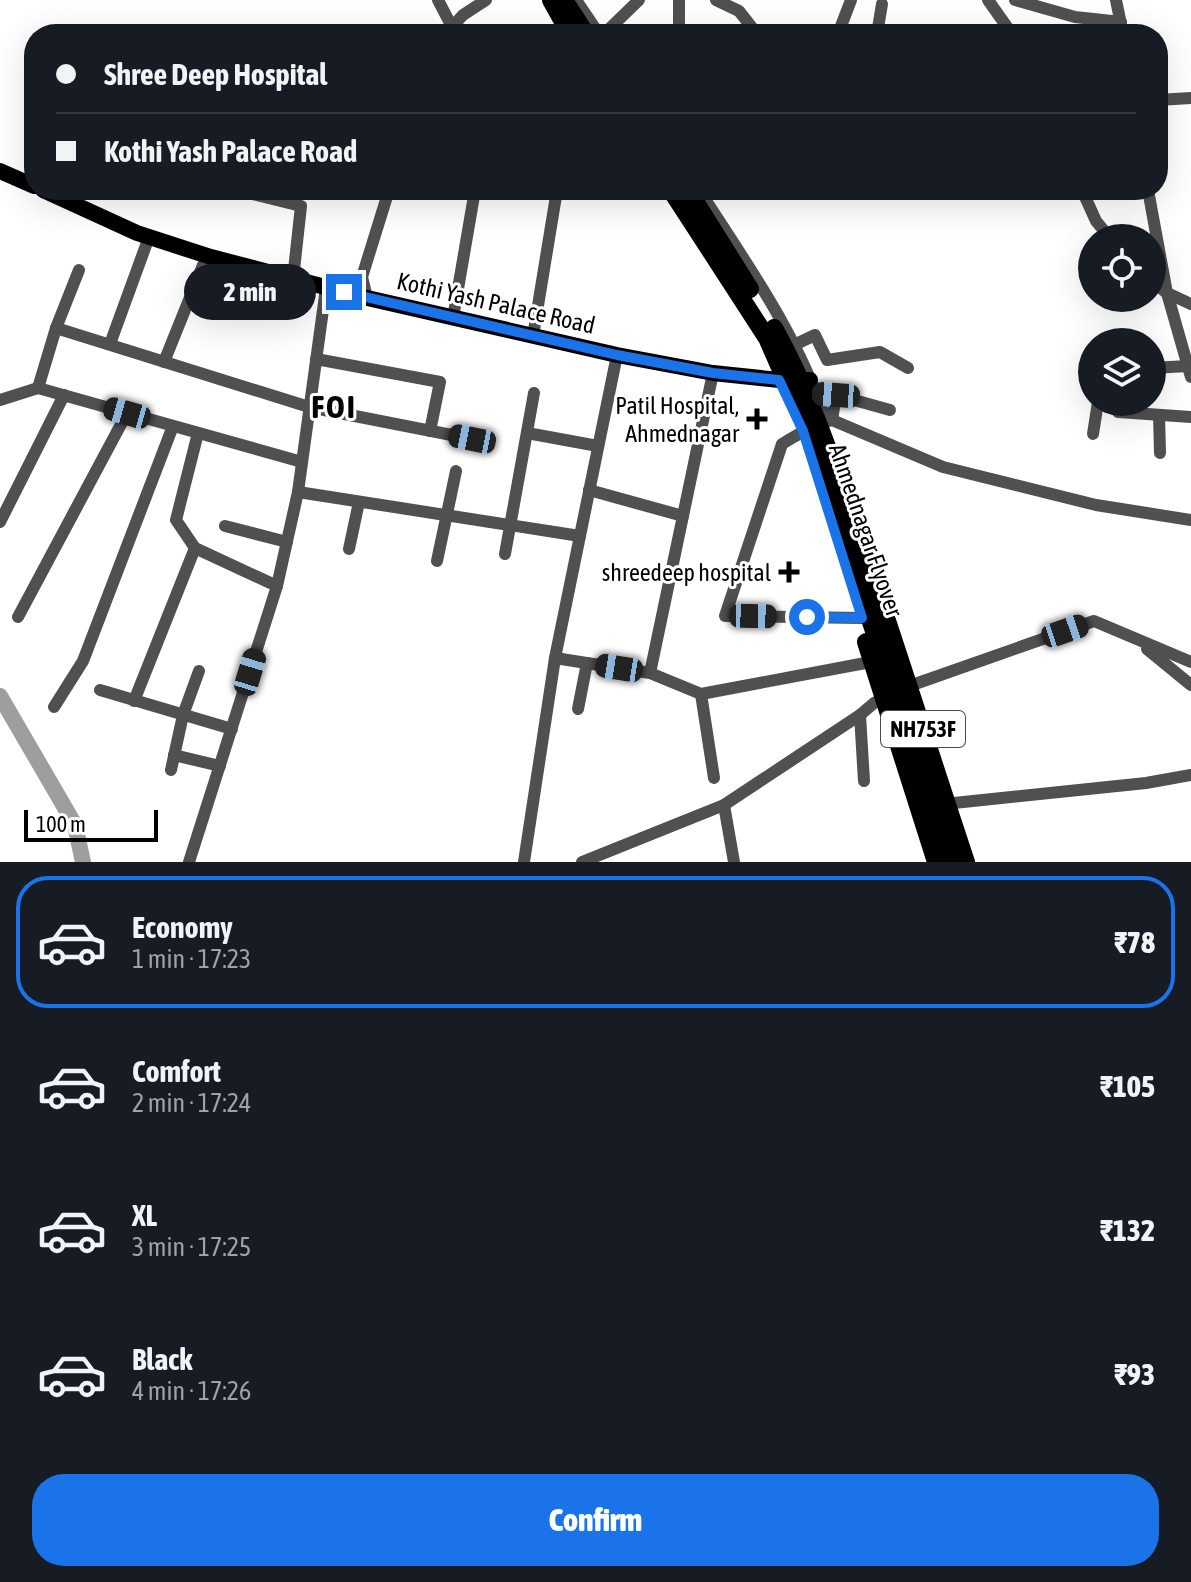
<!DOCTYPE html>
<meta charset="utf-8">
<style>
:root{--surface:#171b24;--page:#242831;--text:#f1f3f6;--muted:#9ea1a6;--line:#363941;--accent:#1a73e8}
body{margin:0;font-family:"Asap Condensed",sans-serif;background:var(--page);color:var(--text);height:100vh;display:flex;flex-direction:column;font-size:30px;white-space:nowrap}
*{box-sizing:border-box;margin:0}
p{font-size:26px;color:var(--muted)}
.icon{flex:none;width:44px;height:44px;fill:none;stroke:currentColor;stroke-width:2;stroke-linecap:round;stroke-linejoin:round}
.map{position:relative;height:862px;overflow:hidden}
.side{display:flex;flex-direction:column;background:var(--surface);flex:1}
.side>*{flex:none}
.hud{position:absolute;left:24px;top:24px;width:1144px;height:176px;border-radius:32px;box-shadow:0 8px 32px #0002;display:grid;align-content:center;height:176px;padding:0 32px;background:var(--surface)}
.tools{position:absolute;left:1078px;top:224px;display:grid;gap:16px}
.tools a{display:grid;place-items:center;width:88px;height:88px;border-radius:50%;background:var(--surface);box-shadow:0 8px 32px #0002;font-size:40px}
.scale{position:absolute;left:24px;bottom:20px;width:134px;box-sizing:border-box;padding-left:8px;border:4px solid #000;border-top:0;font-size:22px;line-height:28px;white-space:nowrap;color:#000;-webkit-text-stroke:6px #fff;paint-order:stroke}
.end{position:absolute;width:36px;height:36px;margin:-18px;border:10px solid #1a73e8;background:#fff;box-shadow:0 0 0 4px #fff}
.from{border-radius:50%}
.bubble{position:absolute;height:56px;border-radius:28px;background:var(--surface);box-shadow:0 8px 32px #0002;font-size:26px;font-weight:800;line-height:56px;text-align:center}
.car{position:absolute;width:24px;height:48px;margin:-24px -12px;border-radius:10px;box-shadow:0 0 6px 2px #0007;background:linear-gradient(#222 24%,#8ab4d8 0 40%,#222 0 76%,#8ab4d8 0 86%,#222 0)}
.hud b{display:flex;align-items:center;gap:28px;height:76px;font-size:30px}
.hud b+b{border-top:2px solid var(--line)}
.hud i{width:20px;height:20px;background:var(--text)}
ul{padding:14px 0 0;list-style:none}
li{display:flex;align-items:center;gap:24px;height:132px;margin:0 16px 12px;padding:0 16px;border:4px solid transparent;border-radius:32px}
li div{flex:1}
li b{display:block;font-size:30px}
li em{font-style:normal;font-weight:800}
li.on{border-color:var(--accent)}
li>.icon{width:72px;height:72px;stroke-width:1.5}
.button{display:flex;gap:16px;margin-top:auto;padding:16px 32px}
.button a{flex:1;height:92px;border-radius:32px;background:var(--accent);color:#fff;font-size:32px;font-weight:800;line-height:92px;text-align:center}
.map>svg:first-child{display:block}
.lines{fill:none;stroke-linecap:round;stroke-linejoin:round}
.river{stroke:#9e9e9e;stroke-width:16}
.minor{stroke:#505050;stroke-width:12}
.major{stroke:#000;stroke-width:16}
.highway{stroke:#000;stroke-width:18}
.route{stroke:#1a73e8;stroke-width:10}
.poi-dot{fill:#000;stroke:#fff;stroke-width:3}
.labels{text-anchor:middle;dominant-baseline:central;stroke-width:6;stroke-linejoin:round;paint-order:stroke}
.shield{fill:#fff;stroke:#4c4c4c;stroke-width:2}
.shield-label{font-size:22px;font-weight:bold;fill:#000}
.street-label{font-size:24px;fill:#000;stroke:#fff}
.poi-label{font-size:24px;fill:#000;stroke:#fff;text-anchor:end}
.district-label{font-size:32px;font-weight:bold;letter-spacing:2px;fill:#000;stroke:#fff}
</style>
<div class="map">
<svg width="1191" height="862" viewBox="0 0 1191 862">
<rect width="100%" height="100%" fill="#fff"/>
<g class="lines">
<path class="river" d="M0,696L75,825L83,862"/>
<g class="minor">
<path d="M438,0L452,27L463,15L486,0"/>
<path d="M576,0L599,34"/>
<path d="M716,0L739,11L757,34"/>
<path d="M988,0L1012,34"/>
<path d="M1015,0L1075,17L1121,22"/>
<path d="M1116,0L1123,34"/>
<path d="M604,34L639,0"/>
<path d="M679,34V0"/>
<path d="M838,34L851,0"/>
<path d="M877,34L882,4"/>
<path d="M1158,100L1191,98"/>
<path d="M236,190L301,206L293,279"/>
<path d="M699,190C747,264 799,337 826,421"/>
<path d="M941,190L958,193L962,190"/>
<path d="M1082,190L1096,221L1110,238"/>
<path d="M1148,190L1167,293L1191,377"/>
<path d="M1152,281L1167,293L1191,304"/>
<path d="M367,298L362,277L389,190"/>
<path d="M453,318L475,190"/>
<path d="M56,328L309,407L472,439"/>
<path d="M533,336L557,190"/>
<path d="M110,344L149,237"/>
<path d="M794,345L815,335L827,360L880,352L908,368"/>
<path d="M316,359L440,382L430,431"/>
<path d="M164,362L203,265"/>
<path d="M1152,368L1188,366"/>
<path d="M38,388L56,328L79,270"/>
<path d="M0,400L38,388L302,462"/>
<path d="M1118,412L1191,417"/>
<path d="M1159,415L1160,453"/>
<path d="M832,420L836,395L890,410"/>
<path d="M198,433L176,520L195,548L277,586"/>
<path d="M527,433L598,446"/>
<path d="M1093,434L1098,402"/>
<path d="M589,490L683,516"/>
<path d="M298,492L580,536"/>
<path d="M0,522L64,395"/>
<path d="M225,526L287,542"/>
<path d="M349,549L359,502"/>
<path d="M505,554L534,393"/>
<path d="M437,561L456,471"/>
<path d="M18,617L127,413"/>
<path d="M862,618L725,616L782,444C798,434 814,425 832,420L943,467L1096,505L1191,520"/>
<path d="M1147,649L1191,685"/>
<path d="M555,658L650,673L701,694L876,661"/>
<path d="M650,673L713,373"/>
<path d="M100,690L232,729"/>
<path d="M701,694L714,778"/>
<path d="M134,701L195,548"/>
<path d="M54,707L83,661L173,426"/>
<path d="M578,709L587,663"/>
<path d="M860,715L864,781"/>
<path d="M174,755L220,766"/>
<path d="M171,770L183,715L199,671"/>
<path d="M954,803L1146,783L1191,775"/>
<path d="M724,805L734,862"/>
<path d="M189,862L277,586L298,492L326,288"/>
<path d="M524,862L555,658L617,355"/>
<path d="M582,862L724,805L860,715L874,703L915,684L1094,621L1191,662"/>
</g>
<g class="major">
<path d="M0,171L34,186"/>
<path d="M43,190L137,233L211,257L363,297L617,355L713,373L779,380H810"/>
</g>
<g class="highway">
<path d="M551,0L570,34"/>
<path d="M564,0L586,34"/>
<path d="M671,190L767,338L806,427L951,862"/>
<path d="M688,190L750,289"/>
<path d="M774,328C811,394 834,466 859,537C896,645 930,754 966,862"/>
<path d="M866,642L936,862"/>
</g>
</g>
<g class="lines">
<path class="route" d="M344,292L617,355L713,373L779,380L803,431L862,618L807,617"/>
</g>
<g class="poi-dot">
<path d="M753 407h8v8h8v8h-8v8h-8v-8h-8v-8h8z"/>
<path d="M785 560h8v8h8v8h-8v8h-8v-8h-8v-8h8z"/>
</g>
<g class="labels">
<rect class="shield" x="881" y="711" width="84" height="36" rx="6"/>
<g class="shield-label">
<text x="923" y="729">NH753F</text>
</g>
<g class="street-label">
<text transform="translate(496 303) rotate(13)">Kothi Yash Palace Road</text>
<text transform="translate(866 530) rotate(71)">Ahmednagar Flyover</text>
</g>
<g class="poi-label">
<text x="739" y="405">Patil Hospital,<tspan x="739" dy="28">Ahmednagar</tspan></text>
<text x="771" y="572">shreedeep hospital</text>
</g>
<g class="district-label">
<text x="334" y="406">FOI</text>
</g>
</g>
</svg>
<div class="tools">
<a><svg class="icon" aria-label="locate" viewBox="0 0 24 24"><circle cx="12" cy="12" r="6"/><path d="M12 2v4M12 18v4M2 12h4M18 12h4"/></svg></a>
<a><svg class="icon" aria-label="layers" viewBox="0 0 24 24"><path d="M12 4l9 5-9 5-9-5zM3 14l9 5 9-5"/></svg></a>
</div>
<div class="scale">100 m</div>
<i class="end from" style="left:807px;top:617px"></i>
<i class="end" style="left:344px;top:292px"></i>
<div class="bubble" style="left:184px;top:264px;width:132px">2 min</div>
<i class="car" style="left:836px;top:395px;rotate:274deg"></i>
<i class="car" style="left:127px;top:413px;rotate:286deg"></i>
<i class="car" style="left:472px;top:439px;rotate:281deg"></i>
<i class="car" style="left:753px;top:616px;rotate:91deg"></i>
<i class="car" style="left:1065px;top:631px;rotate:71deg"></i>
<i class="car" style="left:619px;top:668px;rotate:279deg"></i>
<i class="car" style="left:250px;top:672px;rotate:17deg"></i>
<div class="hud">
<b><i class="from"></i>Shree Deep Hospital</b>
<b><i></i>Kothi Yash Palace Road</b>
</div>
</div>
<section class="side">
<ul>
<li class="on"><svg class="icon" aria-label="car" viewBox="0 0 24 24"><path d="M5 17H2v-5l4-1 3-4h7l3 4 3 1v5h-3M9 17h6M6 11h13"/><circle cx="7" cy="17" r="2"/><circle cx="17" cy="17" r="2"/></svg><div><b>Economy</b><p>1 min · 17:23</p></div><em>₹78</em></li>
<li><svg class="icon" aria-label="car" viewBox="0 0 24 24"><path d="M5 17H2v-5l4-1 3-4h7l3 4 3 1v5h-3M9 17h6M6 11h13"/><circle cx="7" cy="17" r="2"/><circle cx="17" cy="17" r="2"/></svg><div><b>Comfort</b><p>2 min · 17:24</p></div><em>₹105</em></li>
<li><svg class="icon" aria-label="car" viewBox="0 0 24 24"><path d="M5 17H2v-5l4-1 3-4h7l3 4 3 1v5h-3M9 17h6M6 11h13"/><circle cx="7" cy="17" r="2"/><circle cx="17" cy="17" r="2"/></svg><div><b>XL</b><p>3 min · 17:25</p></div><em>₹132</em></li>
<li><svg class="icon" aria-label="car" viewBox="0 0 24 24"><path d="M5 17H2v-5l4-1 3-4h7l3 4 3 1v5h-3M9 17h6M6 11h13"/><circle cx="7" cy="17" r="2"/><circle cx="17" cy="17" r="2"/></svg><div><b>Black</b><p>4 min · 17:26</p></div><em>₹93</em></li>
</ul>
<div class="button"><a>Confirm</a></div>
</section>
